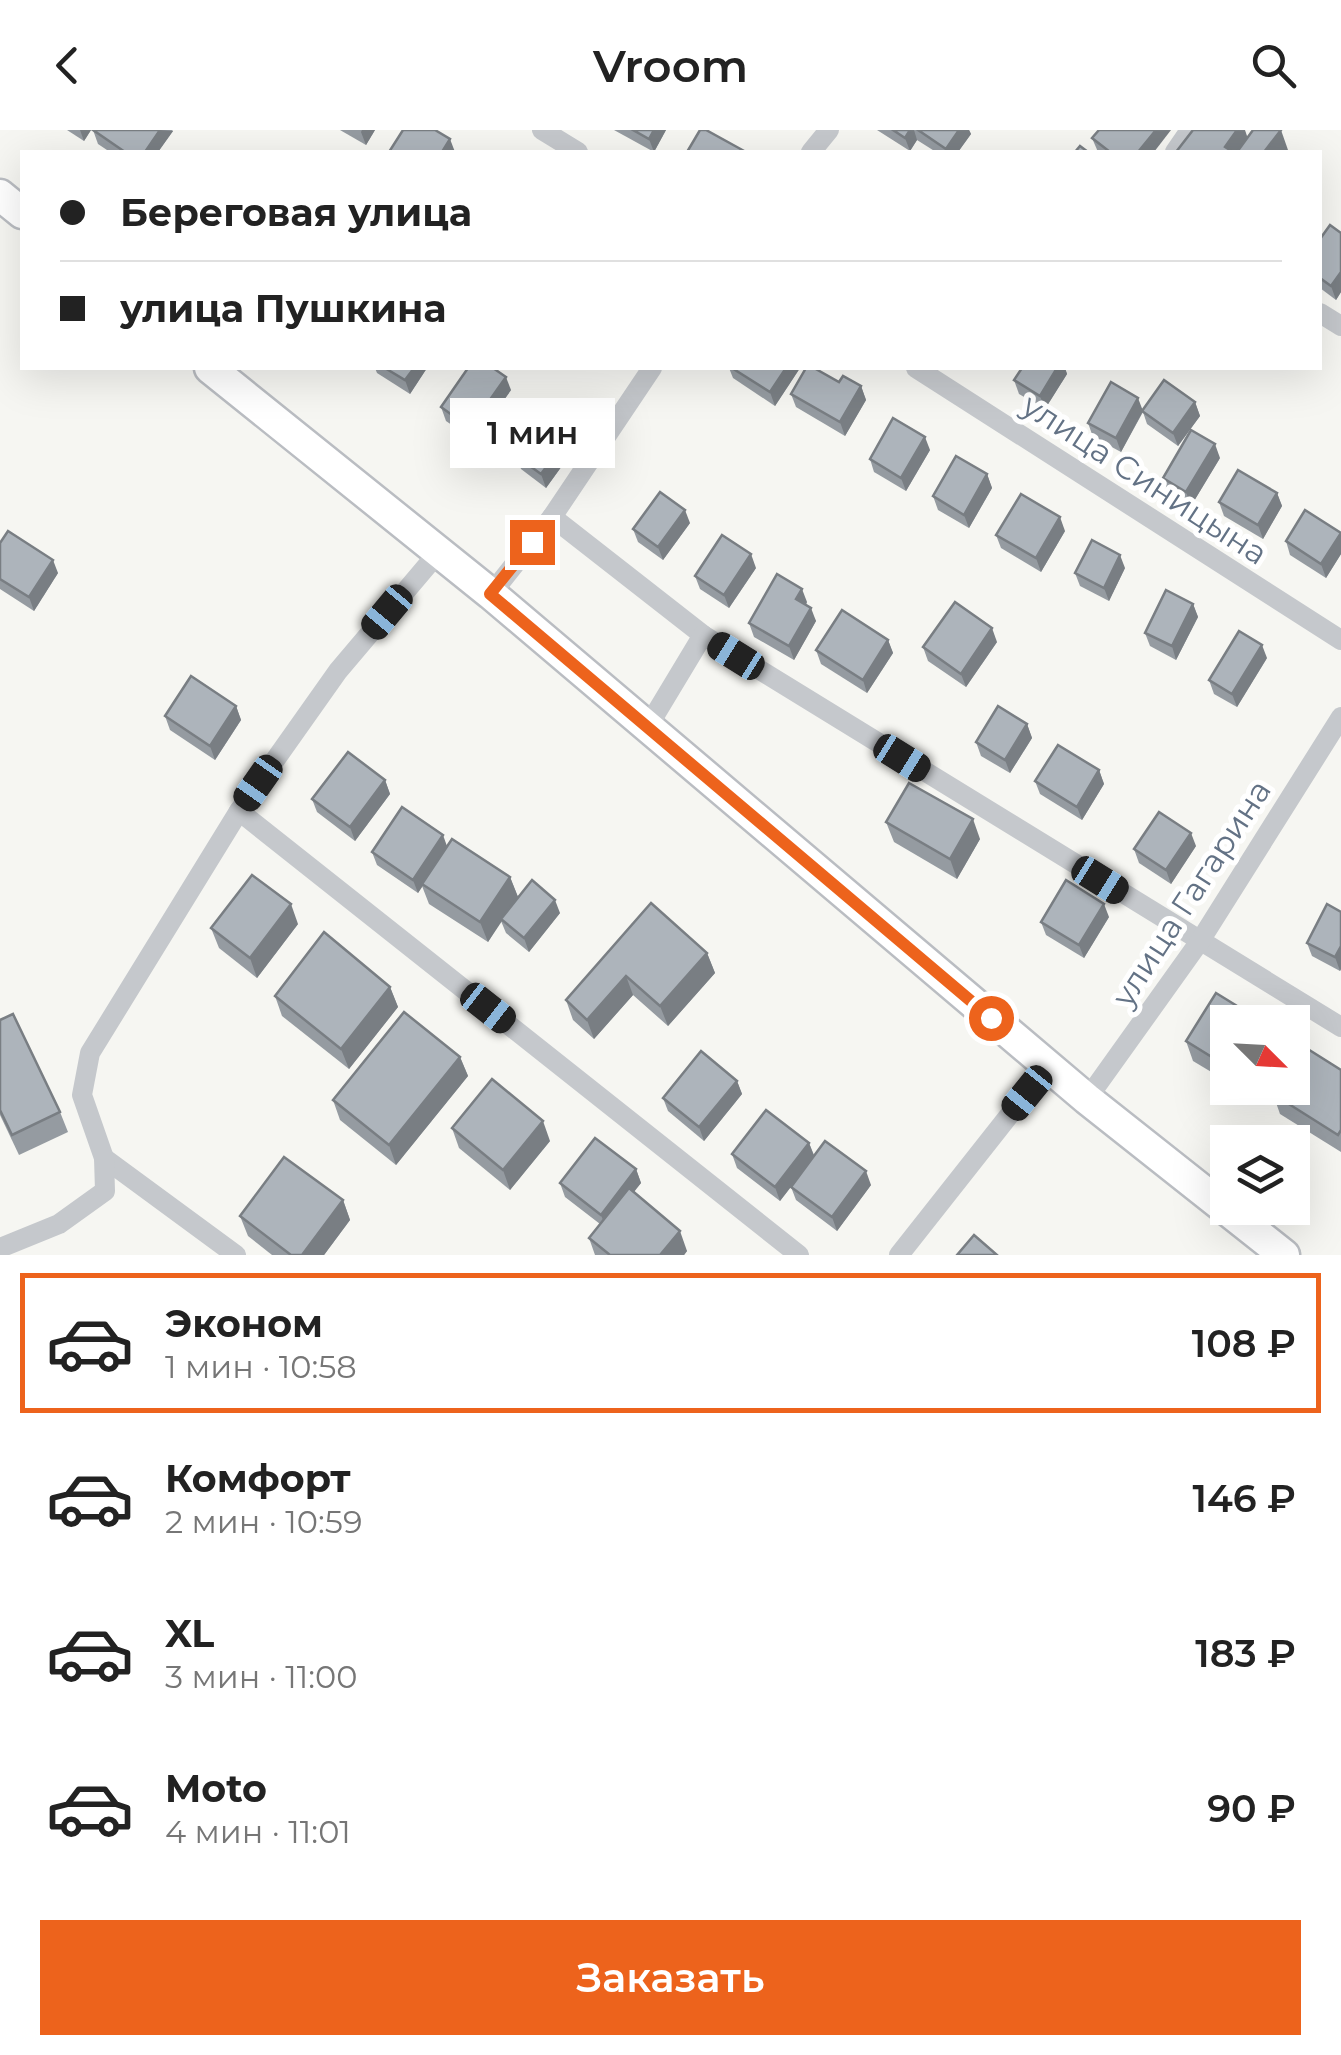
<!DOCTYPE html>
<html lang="ru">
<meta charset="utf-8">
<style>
:root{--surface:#fff;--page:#f6f6f6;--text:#222;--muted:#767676;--line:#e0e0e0;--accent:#ed631c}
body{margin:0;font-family:Montserrat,sans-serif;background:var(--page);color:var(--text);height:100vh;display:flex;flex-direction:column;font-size:38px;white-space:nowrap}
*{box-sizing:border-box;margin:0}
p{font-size:32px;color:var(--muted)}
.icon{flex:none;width:55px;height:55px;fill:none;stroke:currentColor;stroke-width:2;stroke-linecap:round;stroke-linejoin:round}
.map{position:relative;height:1125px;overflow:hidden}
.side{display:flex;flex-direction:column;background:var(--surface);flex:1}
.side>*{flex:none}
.hud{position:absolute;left:20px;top:20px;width:1302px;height:220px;border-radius:0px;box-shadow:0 10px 40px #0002;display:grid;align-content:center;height:220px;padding:0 40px;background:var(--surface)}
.needle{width:65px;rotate:114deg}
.tools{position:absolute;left:1210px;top:875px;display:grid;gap:20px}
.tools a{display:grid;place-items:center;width:100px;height:100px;border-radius:0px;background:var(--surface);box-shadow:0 10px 40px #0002;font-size:50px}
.end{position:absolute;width:45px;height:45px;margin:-22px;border:12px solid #ed631c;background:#fff;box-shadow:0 0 0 5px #fff}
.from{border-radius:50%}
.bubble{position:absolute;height:70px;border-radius:0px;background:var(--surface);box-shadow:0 10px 40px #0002;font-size:32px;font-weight:600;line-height:70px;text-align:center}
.car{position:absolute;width:30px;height:60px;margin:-30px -15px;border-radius:12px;box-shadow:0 0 8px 2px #0007;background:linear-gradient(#222 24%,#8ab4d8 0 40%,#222 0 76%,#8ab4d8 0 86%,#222 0)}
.hud b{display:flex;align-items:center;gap:35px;height:95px;font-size:38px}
.hud b+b{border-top:2px solid var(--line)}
.hud i{width:25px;height:25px;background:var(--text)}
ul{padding:18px 0 0;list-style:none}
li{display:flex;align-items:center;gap:30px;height:140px;margin:0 20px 15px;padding:0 20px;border:5px solid transparent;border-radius:0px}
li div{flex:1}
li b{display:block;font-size:38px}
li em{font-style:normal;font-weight:600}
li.active{border-color:var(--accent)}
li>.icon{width:90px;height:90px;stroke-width:1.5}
.cta{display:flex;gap:20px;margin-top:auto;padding:20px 40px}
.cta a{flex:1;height:115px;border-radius:0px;background:var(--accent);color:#fff;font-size:40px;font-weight:600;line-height:115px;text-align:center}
header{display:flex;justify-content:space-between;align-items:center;height:130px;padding:0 40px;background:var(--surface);font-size:45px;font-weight:600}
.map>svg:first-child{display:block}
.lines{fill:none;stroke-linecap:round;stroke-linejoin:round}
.secondary-casing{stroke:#babdc2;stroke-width:35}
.street{stroke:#c5c8cc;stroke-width:20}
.secondary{stroke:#fff;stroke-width:30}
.wall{fill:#959ba1}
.shaded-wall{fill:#797e83}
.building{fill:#adb4bb;stroke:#797e83;stroke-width:2.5}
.route{stroke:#ed631c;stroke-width:12}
.labels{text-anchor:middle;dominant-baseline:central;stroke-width:10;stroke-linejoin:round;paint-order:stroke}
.street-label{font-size:32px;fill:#637285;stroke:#fff}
</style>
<header><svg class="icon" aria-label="back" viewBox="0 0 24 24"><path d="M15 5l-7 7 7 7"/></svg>Vroom<svg class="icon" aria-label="search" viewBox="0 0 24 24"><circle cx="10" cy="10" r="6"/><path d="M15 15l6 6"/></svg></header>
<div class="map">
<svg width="1341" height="1125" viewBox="0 0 1341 1125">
<rect width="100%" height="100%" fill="#f6f6f2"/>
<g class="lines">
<defs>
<g id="secondary">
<path d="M0,65L22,83"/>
<path d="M210,238L491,464L1087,969L1284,1125"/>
</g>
</defs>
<use href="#secondary" class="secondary-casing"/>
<g class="street">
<path d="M542,0L578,22"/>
<path d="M811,22L829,0"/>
<path d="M1175,22L1190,0"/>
<path d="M1320,183L1341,196"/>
<path d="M916,238L1341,510"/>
<path d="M552,387L703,505"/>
<path d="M491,464L552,387L652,238"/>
<path d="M647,598L703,505L1341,897"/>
<path d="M239,681L799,1125"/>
<path d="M1087,969L1200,811L1341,587"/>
<path d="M104,1028L236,1125"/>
<path d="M0,1118L59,1094L105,1061L104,1028L82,965L90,923L239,681L338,541L437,424"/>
<path d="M899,1125L1048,936"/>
</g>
<use href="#secondary" class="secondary"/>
</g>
<g class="wall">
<path d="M67,0H91L84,11Z"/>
<path d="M93,0H172L173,1L158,22H110L98,14Z"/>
<path d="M340,0H375L366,15Z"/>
<path d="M614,0H666L654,22Z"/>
<path d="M877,0H969L971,4L958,22H936L917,10L910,21Z"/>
<path d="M1092,8L1154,22H1098Z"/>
<path d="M1341,103V162L1336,170L1320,158V109Z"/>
<path d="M375,238H427L410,264L377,243Z"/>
<path d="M729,238H800L775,276L733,248Z"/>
<path d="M1022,238H1065L1067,244L1045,279L1019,264L1014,250Z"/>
<path d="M839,252L861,256L866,270L845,306L796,277L791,264Z"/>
<path d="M511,260L475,311L446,291L441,277Z"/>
<path d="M1195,272L1200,286L1178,316L1147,294L1143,282L1121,322L1093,307L1088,293L1143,280Z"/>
<path d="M580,311L546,358L521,339L516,326Z"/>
<path d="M930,320L906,361L874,342L870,329Z"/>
<path d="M1220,328L1191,376L1168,362L1163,348Z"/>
<path d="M987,344L992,358L969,398L938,380L933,366Z"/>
<path d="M1277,363L1282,376L1263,409L1224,386L1219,372Z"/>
<path d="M690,393L663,430L638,412L633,399Z"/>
<path d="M1065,401L1041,442L1001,418L996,405Z"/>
<path d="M1341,403V424L1326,448L1290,425L1286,411Z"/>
<path d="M0,413L58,443L34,481L0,459Z"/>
<path d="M756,438L729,478L700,459L695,446Z"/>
<path d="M1125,438L1109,471L1080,456L1075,443Z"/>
<path d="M807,472L806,475L816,491L794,530L754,507L749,493Z"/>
<path d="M1193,474L1198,487L1176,530L1150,516L1145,503Z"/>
<path d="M888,510L893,523L867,563L821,534L816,520Z"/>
<path d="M997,512L966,557L928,531L923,517Z"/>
<path d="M1267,528L1237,577L1214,564L1209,550Z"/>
<path d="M236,576L241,590L215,630L170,600L165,586Z"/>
<path d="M1027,594L1032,608L1010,643L981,626L976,612Z"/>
<path d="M1099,640L1104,654L1082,690L1040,664L1035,651Z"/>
<path d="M385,650L390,664L355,711L317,682L312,669Z"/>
<path d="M886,692L980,709L957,749L894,712Z"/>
<path d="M447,716L510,747L518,767L513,774L560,783L529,822L506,803L501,791L488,812L429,774L422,756L418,763L377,735L372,722Z"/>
<path d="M1196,716L1171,754L1139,733L1134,719Z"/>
<path d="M651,773L707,823L715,843L668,896L633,865L594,909L573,890L566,870Z"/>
<path d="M1341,782V839L1340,841L1312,826L1307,813Z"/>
<path d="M1109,787L1084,828L1046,805L1041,792Z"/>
<path d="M298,794L257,848L219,818L211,798Z"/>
<path d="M390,857L398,877L349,939L282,886L275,866Z"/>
<path d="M0,890L60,982L68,1002L19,1025L0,985Z"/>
<path d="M1228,892V952L1193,931L1186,911Z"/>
<path d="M460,927L468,946L396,1035L340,990L333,970Z"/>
<path d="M1341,940V1022L1280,984L1273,964Z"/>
<path d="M737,951L742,964L704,1011L668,981L663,968Z"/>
<path d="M1236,958H1267L1258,971Z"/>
<path d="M452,998L550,1011L510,1060L459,1018Z"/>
<path d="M809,1013L814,1025L871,1055L837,1101L796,1070L791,1057L780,1071L737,1038L732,1024Z"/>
<path d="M636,1039L641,1053L633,1062L687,1121L684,1125H595L589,1108L600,1094L565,1067L560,1053Z"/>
<path d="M343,1070L350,1090L324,1125H272L248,1106L240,1086Z"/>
</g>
<g class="shaded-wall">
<path d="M80,0H91L84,11Z"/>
<path d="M160,0L173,1L158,22H145Z"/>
<path d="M362,0H375L366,15L361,2Z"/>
<path d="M654,0H666L654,22L649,9Z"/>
<path d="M910,0H914L917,10L910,21L905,8Z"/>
<path d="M959,0H969L971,4L958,22H948L946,19Z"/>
<path d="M1156,0H1171L1154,22H1138Z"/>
<path d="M1237,0H1245L1249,12L1242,22H1227L1225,17Z"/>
<path d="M1281,0L1288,20L1286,22H1264Z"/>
<path d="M450,9L455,22H442Z"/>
<path d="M1341,142V162L1336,170L1331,156Z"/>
<path d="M414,238H427L410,264L405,250Z"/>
<path d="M786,238H800L775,276L770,262Z"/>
<path d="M1057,238H1065L1067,244L1045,279L1040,266Z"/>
<path d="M506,247L511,260L475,311L470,298Z"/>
<path d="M861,256L866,270L845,306L840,292Z"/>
<path d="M1138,268L1143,281L1121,322L1116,308Z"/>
<path d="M1195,272L1200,286L1178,316L1173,303Z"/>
<path d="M575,298L580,311L546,358L541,344Z"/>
<path d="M925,307L930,320L906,361L901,348Z"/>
<path d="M1215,314L1220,328L1191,376L1186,362Z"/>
<path d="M987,344L992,358L969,398L964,385Z"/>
<path d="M1277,363L1282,376L1263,409L1258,395Z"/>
<path d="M685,380L690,393L663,430L658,417Z"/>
<path d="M1060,387L1065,401L1041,442L1036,428Z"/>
<path d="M1341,403V424L1326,448L1321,434Z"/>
<path d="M751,424L756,438L729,478L724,465Z"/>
<path d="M1120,425L1125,438L1109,471L1104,458Z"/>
<path d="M53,430L58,443L34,481L29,467Z"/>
<path d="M802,459L807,472L801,483L796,469Z"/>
<path d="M1193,474L1198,487L1176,530L1172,516Z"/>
<path d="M811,478L816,491L794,530L789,516Z"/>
<path d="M992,498L997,512L966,557L961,544Z"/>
<path d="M888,510L893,523L867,563L863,550Z"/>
<path d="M1262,515L1267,528L1237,577L1232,564Z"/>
<path d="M236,576L241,590L215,630L210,616Z"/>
<path d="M1027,594L1032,608L1010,643L1005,630Z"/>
<path d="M1099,640L1104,654L1082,690L1077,677Z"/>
<path d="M385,650L390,664L355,711L350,697Z"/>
<path d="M973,689L980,709L957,749L950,729Z"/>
<path d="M1191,703L1196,716L1171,754L1166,740Z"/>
<path d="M443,705L448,719L418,763L413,750Z"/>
<path d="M510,747L518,767L488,812L480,792Z"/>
<path d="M555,770L560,783L529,822L524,808Z"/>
<path d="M291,774L298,794L257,848L250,828Z"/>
<path d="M1104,774L1109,787L1084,828L1079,815Z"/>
<path d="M1341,816V839L1340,841L1335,827Z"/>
<path d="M707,823L715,843L668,896L660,876Z"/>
<path d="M626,846L633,865L594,909L587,890Z"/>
<path d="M390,857L398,877L349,939L341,919Z"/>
<path d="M460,927L468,946L396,1035L389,1015Z"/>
<path d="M737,951L742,964L704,1011L699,997Z"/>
<path d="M1253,958H1267L1258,971Z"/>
<path d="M543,991L550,1011L510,1060L503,1040Z"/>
<path d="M809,1013L814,1026L780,1071L775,1057Z"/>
<path d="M636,1039L641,1053L606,1098L601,1085Z"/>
<path d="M866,1041L871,1055L837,1101L832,1087Z"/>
<path d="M343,1070L350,1090L324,1125H302Z"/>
<path d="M680,1101L687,1121L684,1125H660Z"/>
</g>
<g class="building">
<path d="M93,0H160L145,22H125Z"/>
<path d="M403,0H435L450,9L442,22H389Z"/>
<path d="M633,0H654L649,9Z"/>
<path d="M700,0H706L746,22H687Z"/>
<path d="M893,0H910L905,8Z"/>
<path d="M918,0H959L946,19Z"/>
<path d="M1099,0H1156L1138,22H1110L1092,8Z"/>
<path d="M1193,0H1237L1225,17L1233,22H1176Z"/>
<path d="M1253,0H1281L1264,22H1237Z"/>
<path d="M1080,16L1088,22H1075Z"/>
<path d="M1330,95L1341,103V142L1331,156L1320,148V109Z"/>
<path d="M385,238H414L405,250Z"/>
<path d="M468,238H493L506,247L470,298L441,277Z"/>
<path d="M732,238H786L770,262Z"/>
<path d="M806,238H814L839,252L843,246L861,256L840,292L791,264Z"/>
<path d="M1022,238H1057L1040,266L1014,250Z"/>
<path d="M1164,250L1195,272L1173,303L1142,281Z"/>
<path d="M1111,252L1138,268L1116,308L1088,293Z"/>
<path d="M550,279L575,298L541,344L516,326Z"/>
<path d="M893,288L925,307L901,348L870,329Z"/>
<path d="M1191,300L1215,314L1186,362L1163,348Z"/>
<path d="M956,326L987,344L964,385L933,366Z"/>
<path d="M1238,340L1277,363L1258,395L1219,372Z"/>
<path d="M660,362L685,380L658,417L633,399Z"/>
<path d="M1021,364L1060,387L1036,428L996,405Z"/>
<path d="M1305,380L1341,403L1321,434L1286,411Z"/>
<path d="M8,401L53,430L29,467L0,449V413Z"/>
<path d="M722,405L751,424L724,465L695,446Z"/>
<path d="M1092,410L1120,425L1104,458L1075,443Z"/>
<path d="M777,444L802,459L796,469L811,478L789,516L749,493Z"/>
<path d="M1166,460L1193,474L1172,516L1145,503Z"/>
<path d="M955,472L992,498L961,544L923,517Z"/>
<path d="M842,480L888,510L863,550L816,520Z"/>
<path d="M1239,501L1262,515L1232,564L1209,550Z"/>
<path d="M191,546L236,576L210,616L165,586Z"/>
<path d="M998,576L1027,594L1005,630L976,612Z"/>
<path d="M1058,615L1099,640L1077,677L1035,651Z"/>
<path d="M348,622L385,650L350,697L312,669Z"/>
<path d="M909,653L973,689L950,729L886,692Z"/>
<path d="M402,677L443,705L413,750L372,722Z"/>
<path d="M1159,682L1191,703L1166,740L1134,719Z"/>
<path d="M452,709L510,747L480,792L422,754Z"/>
<path d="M252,745L291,774L250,828L211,798Z"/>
<path d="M532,750L555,770L524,808L501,789Z"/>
<path d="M1066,750L1104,774L1079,815L1041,792Z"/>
<path d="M651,773L707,823L660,876L626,846L587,890L566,870Z"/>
<path d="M1327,774L1341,782V816L1335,827L1307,813Z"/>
<path d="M324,802L390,857L341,919L275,866Z"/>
<path d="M1216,863L1263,892H1228V937L1186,911Z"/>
<path d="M404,882L460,927L389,1015L333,970Z"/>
<path d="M13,884L60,982L12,1005L0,980V890Z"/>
<path d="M1303,916L1341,940V1000L1338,1005L1273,964L1277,958H1292V933Z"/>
<path d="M701,921L737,951L699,997L663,968Z"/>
<path d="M492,949L543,991L503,1040L452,998Z"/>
<path d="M766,980L809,1013L775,1057L732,1024Z"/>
<path d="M595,1008L636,1039L601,1085L560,1053Z"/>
<path d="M825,1011L866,1041L832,1087L791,1057Z"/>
<path d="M284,1027L343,1070L302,1125H291L240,1086Z"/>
<path d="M629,1058L680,1101L660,1125H610L589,1108Z"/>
<path d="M974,1105L997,1125H957Z"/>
</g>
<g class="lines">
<path class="route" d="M532,412L490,464L991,888"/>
</g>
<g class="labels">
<g class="street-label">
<text transform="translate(1145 349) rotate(33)">улица Синицына</text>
<text transform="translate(1191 763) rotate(-57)">улица Гагарина</text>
</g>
</g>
</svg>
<div class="tools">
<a><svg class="needle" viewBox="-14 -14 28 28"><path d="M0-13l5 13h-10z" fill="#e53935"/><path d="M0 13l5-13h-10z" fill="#767676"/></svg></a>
<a><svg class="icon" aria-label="layers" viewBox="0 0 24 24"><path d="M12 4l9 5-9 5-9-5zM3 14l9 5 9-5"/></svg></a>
</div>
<i class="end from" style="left:991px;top:888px"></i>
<i class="end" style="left:532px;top:412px"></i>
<div class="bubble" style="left:450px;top:268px;width:165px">1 мин</div>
<i class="car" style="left:387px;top:482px;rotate:220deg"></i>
<i class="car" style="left:736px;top:526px;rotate:302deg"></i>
<i class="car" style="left:902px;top:628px;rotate:122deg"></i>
<i class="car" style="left:258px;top:653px;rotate:215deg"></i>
<i class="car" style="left:1100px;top:750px;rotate:122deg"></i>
<i class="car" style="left:488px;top:878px;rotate:128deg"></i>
<i class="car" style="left:1027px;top:963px;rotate:219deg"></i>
<div class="hud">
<b><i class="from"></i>Береговая улица</b>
<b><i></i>улица Пушкина</b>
</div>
</div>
<section class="side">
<ul>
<li class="active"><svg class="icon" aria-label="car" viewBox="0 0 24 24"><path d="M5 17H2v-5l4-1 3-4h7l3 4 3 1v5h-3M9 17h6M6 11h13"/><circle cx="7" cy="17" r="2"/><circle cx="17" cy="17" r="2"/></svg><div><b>Эконом</b><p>1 мин · 10:58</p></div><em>108 ₽</em></li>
<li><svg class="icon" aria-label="car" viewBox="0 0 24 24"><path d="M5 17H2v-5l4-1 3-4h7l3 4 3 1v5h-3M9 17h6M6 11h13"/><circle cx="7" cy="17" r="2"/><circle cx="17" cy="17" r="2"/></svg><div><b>Комфорт</b><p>2 мин · 10:59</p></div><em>146 ₽</em></li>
<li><svg class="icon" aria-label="car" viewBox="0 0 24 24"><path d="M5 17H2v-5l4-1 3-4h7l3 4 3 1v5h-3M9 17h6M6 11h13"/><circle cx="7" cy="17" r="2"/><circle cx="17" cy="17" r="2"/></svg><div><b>XL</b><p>3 мин · 11:00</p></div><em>183 ₽</em></li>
<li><svg class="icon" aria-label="car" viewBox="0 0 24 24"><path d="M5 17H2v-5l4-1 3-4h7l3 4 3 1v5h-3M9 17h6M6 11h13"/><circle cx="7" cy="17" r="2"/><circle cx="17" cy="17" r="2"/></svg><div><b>Moto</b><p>4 мин · 11:01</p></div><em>90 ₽</em></li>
</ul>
<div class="cta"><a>Заказать</a></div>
</section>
